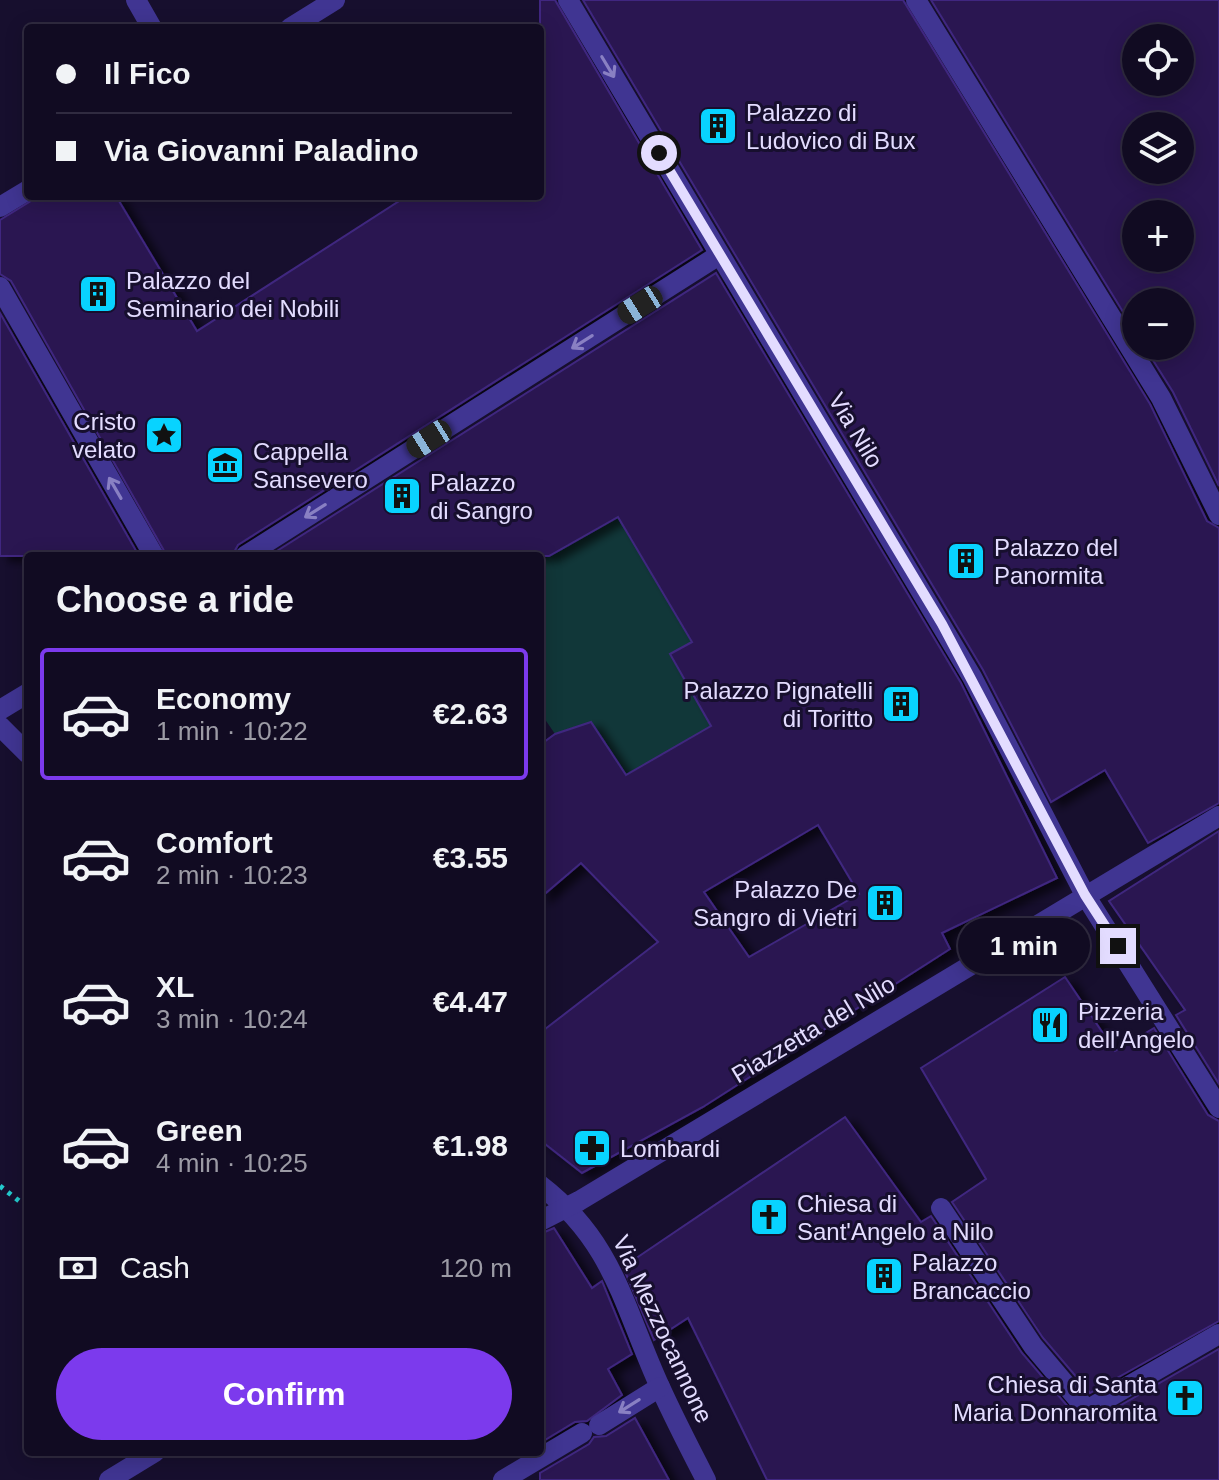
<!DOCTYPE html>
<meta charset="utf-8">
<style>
:root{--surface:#110b22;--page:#1a142a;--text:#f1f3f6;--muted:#9c9ba5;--line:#302b40;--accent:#7c3aed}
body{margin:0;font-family:Helvetica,sans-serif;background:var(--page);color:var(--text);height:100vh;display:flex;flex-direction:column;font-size:30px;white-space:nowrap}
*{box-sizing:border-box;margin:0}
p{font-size:26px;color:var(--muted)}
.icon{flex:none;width:44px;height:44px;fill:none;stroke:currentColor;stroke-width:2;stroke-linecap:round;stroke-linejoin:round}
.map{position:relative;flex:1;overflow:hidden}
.side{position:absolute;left:24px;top:552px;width:520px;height:904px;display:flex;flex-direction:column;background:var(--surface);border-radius:8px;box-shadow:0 4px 20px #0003,0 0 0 2px var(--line)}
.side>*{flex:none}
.top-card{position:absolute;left:24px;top:24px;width:520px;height:176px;border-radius:8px;box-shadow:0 4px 20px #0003,0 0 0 2px var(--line);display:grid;align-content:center;height:176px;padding:0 32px;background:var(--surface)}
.buttons{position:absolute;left:1122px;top:24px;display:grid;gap:16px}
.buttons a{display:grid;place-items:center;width:72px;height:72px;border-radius:50%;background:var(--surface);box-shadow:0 4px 20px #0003,0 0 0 2px var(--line);font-size:40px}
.end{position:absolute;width:36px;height:36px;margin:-18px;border:10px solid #e3dcff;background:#111;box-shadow:0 0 0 4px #111}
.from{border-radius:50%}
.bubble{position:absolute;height:56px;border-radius:28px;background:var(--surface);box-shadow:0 4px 20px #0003,0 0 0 2px var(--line);font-size:26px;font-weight:800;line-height:56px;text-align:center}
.car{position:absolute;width:24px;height:48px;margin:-24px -12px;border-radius:10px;box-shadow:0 0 6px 2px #0007;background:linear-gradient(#222 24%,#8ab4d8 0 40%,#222 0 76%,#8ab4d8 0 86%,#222 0)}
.top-card b{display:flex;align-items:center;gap:28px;height:76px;font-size:30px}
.top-card b+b{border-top:2px solid var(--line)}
.top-card i{width:20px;height:20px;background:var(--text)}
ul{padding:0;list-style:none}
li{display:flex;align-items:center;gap:24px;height:132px;margin:0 16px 12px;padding:0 16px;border:4px solid transparent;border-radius:8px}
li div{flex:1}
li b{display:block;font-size:30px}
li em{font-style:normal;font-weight:800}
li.current{border-color:var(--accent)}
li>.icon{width:72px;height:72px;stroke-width:1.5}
h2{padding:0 32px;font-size:36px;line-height:96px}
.pay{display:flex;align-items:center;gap:20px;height:88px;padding:0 32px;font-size:30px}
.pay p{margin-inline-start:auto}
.cta{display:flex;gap:16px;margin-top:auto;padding:16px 32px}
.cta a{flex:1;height:92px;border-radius:48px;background:var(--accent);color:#fff;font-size:32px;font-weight:800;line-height:92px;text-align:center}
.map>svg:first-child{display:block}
.green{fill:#113739}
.building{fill:#291951;stroke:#402880;stroke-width:2;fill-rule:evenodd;filter:url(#shadow)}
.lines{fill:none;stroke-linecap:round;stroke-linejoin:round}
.path{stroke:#23c9cc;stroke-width:5;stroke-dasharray:4 6;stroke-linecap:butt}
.minor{stroke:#403592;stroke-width:20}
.oneway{stroke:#8980c3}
.route{stroke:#e3dcff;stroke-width:10}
.labels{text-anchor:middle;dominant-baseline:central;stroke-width:6;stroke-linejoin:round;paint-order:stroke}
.poi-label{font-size:24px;fill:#e3dcff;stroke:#170f2e;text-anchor:start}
.street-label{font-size:24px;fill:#e3dcff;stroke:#170f2e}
</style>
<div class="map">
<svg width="1219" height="1480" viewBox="0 0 1219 1480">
<defs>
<filter id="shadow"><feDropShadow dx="9" dy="5" stdDeviation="4" flood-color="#0009"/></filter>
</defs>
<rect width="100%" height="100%" fill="#170f2e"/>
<path class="green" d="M618,517L692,642L670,655L711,726L649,810L591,722L555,734L540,712V561Z"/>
<g class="building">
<path d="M540,0H555L702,250L238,545L232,556H167L11,281L0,274V220L39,196H116L197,331L407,196H540Z"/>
<path d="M583,0H903L1150,404L1207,521L1219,528V803L1148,843L1105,770L1051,802L983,670Z"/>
<path d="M931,0H1219V486L1173,392L1144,346H1180V302H1136V333ZM1136,38H1180V82H1136ZM1136,126H1180V170H1136ZM1136,214H1180V258H1136Z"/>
<path d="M716,273L961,683L1057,878L942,933L950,949L703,1107L582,1173L540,1140V1033L658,942L581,863L540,898V745L555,734L591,722L626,775L711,726L670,654L692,642L618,517L549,556H269ZM818,825L859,894L749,957L704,892Z"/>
<path d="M0,313L139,556H0Z"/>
<path d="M1219,831V1084L1176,1015L1185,1010L1109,901Z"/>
<path d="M1065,977L1115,1051L1154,1028L1208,1115L1219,1121V1321L1090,1393L1043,1338L952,1202L986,1179L921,1068Z"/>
<path d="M845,1117L921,1222L931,1216L1022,1353L1081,1422L1093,1421L1219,1349V1480H767L688,1318L654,1340L623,1267Z"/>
<path d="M554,1228L592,1288L602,1281L632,1354L608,1369L622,1395L587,1421L575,1422L540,1443V1234Z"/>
<path d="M635,1418L669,1480H540V1473L589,1444L594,1437L606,1436Z"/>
</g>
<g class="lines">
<path class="path" d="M0,1186L28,1208"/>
<g class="minor">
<path d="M136,0L152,28"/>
<path d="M568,0L972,677L1085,895L1219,1108"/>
<path d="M916,0L1161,398L1219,515"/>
<path d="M290,28L335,0"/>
<path d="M0,207L28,190"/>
<path d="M0,287L154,556"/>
<path d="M245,556L719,255"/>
<path d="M0,710L28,693"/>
<path d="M0,726L28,754"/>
<path d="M540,1185C614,1242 623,1306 660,1387C674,1418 690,1449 706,1480"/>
<path d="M941,1208L1033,1346L1087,1410L1219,1334"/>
<path d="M540,1221L579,1201L1219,816"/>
<path d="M599,1425L660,1387"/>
<path d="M109,1480L155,1452"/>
<path d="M503,1480L582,1433"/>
</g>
</g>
<defs><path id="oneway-shaft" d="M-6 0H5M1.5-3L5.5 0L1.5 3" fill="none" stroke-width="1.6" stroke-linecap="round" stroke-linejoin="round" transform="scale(2)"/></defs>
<g class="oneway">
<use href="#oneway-shaft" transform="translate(608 67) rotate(59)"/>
<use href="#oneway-shaft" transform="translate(582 342) rotate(148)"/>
<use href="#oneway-shaft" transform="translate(115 488) rotate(-120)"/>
<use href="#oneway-shaft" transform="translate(315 511) rotate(148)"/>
<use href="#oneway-shaft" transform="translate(629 1406) rotate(148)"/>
</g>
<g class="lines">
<path class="route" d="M659,153L942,624L1085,895L1118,946"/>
</g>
<defs>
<symbol id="building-square" viewBox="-11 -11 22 22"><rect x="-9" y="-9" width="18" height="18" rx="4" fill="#08d3ff" stroke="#170f2e"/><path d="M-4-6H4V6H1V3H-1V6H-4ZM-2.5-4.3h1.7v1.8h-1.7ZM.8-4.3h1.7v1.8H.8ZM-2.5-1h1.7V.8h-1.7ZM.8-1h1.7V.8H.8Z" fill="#111"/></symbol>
<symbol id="sight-square" viewBox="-11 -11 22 22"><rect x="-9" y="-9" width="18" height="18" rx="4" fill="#08d3ff" stroke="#170f2e"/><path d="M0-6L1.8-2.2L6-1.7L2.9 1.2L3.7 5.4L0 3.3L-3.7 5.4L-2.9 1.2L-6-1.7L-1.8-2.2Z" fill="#111"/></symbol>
<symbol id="museum-square" viewBox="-11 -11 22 22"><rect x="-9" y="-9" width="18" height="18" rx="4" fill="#08d3ff" stroke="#170f2e"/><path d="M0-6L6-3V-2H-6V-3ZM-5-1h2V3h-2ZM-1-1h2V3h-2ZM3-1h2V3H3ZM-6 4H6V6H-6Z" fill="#111"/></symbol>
<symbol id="restaurant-square" viewBox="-11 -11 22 22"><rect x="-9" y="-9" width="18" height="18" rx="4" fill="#08d3ff" stroke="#170f2e"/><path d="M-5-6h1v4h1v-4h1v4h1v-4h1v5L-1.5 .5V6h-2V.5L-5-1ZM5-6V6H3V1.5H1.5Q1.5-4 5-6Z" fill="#111"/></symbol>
<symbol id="pharmacy-square" viewBox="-11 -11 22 22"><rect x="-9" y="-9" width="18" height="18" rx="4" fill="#08d3ff" stroke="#170f2e"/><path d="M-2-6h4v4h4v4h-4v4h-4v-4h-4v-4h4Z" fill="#111"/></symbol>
<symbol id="church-square" viewBox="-11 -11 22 22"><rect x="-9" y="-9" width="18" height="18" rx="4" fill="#08d3ff" stroke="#170f2e"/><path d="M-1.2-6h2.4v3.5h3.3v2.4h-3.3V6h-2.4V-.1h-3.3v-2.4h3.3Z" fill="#111"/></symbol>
</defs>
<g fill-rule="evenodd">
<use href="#building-square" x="696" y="104" width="44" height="44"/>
<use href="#building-square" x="76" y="272" width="44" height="44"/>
<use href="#sight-square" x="142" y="413" width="44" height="44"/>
<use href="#museum-square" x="203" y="443" width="44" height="44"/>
<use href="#building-square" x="380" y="474" width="44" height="44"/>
<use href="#building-square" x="944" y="539" width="44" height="44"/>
<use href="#building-square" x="879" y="682" width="44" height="44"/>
<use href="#building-square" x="863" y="881" width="44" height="44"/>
<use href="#restaurant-square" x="1028" y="1003" width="44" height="44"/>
<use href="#pharmacy-square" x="570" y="1126" width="44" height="44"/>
<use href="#church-square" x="747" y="1195" width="44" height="44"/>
<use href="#building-square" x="862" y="1254" width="44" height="44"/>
<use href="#church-square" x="1163" y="1376" width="44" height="44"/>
</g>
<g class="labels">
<g class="poi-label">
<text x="746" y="112">Palazzo di<tspan x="746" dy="28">Ludovico di Bux</tspan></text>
<text x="126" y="280">Palazzo del<tspan x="126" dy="28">Seminario dei Nobili</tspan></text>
<text x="136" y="421" text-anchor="end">Cristo<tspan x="136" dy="28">velato</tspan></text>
<text x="253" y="451">Cappella<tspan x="253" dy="28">Sansevero</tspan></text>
<text x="430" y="482">Palazzo<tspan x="430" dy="28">di Sangro</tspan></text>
<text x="994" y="547">Palazzo del<tspan x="994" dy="28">Panormita</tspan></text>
<text x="873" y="690" text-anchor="end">Palazzo Pignatelli<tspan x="873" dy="28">di Toritto</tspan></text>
<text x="857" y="889" text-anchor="end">Palazzo De<tspan x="857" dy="28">Sangro di Vietri</tspan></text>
<text x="1078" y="1011">Pizzeria<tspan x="1078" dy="28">dell'Angelo</tspan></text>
<text x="620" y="1148">Lombardi</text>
<text x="797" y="1203">Chiesa di<tspan x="797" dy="28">Sant'Angelo a Nilo</tspan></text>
<text x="912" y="1262">Palazzo<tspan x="912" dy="28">Brancaccio</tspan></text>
<text x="1157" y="1384" text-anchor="end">Chiesa di Santa<tspan x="1157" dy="28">Maria Donnaromita</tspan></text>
</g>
<g class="street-label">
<text transform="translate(856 430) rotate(59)">Via Nilo</text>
<text transform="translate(813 1029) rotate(-31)">Piazzetta del Nilo</text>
<text transform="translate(663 1329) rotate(65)">Via Mezzocannone</text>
</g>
</g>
</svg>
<div class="buttons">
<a><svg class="icon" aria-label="locate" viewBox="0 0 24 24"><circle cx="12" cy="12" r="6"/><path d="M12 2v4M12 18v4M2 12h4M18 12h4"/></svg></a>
<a><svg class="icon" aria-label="layers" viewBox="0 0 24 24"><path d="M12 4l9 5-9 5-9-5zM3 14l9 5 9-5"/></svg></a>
<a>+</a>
<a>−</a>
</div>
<i class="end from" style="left:659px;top:153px"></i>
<i class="end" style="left:1118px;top:946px"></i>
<div class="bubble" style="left:958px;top:918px;width:132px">1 min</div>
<i class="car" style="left:640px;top:305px;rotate:238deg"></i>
<i class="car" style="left:429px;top:439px;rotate:238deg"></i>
<div class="top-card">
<b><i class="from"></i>Il Fico</b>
<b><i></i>Via Giovanni Paladino</b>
</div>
<section class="side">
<h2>Choose a ride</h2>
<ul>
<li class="current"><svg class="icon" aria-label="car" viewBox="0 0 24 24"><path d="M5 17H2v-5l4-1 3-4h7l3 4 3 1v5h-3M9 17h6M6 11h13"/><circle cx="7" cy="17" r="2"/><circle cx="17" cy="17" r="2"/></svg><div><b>Economy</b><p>1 min · 10:22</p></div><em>€2.63</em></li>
<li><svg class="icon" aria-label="car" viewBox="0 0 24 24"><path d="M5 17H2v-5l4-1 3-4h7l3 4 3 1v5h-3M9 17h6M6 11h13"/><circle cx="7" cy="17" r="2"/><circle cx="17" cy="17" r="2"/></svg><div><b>Comfort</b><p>2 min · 10:23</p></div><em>€3.55</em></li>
<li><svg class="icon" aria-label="car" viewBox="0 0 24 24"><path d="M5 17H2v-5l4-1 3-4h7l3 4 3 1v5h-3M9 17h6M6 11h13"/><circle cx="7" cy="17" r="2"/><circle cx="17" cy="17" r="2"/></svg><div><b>XL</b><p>3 min · 10:24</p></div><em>€4.47</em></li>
<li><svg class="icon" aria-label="car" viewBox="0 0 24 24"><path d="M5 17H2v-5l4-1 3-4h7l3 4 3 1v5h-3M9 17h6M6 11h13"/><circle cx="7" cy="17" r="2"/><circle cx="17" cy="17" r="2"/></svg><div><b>Green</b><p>4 min · 10:25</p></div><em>€1.98</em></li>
</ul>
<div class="pay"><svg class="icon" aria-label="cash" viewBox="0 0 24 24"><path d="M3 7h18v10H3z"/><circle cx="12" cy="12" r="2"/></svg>Cash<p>120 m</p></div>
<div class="cta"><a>Confirm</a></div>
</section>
</div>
